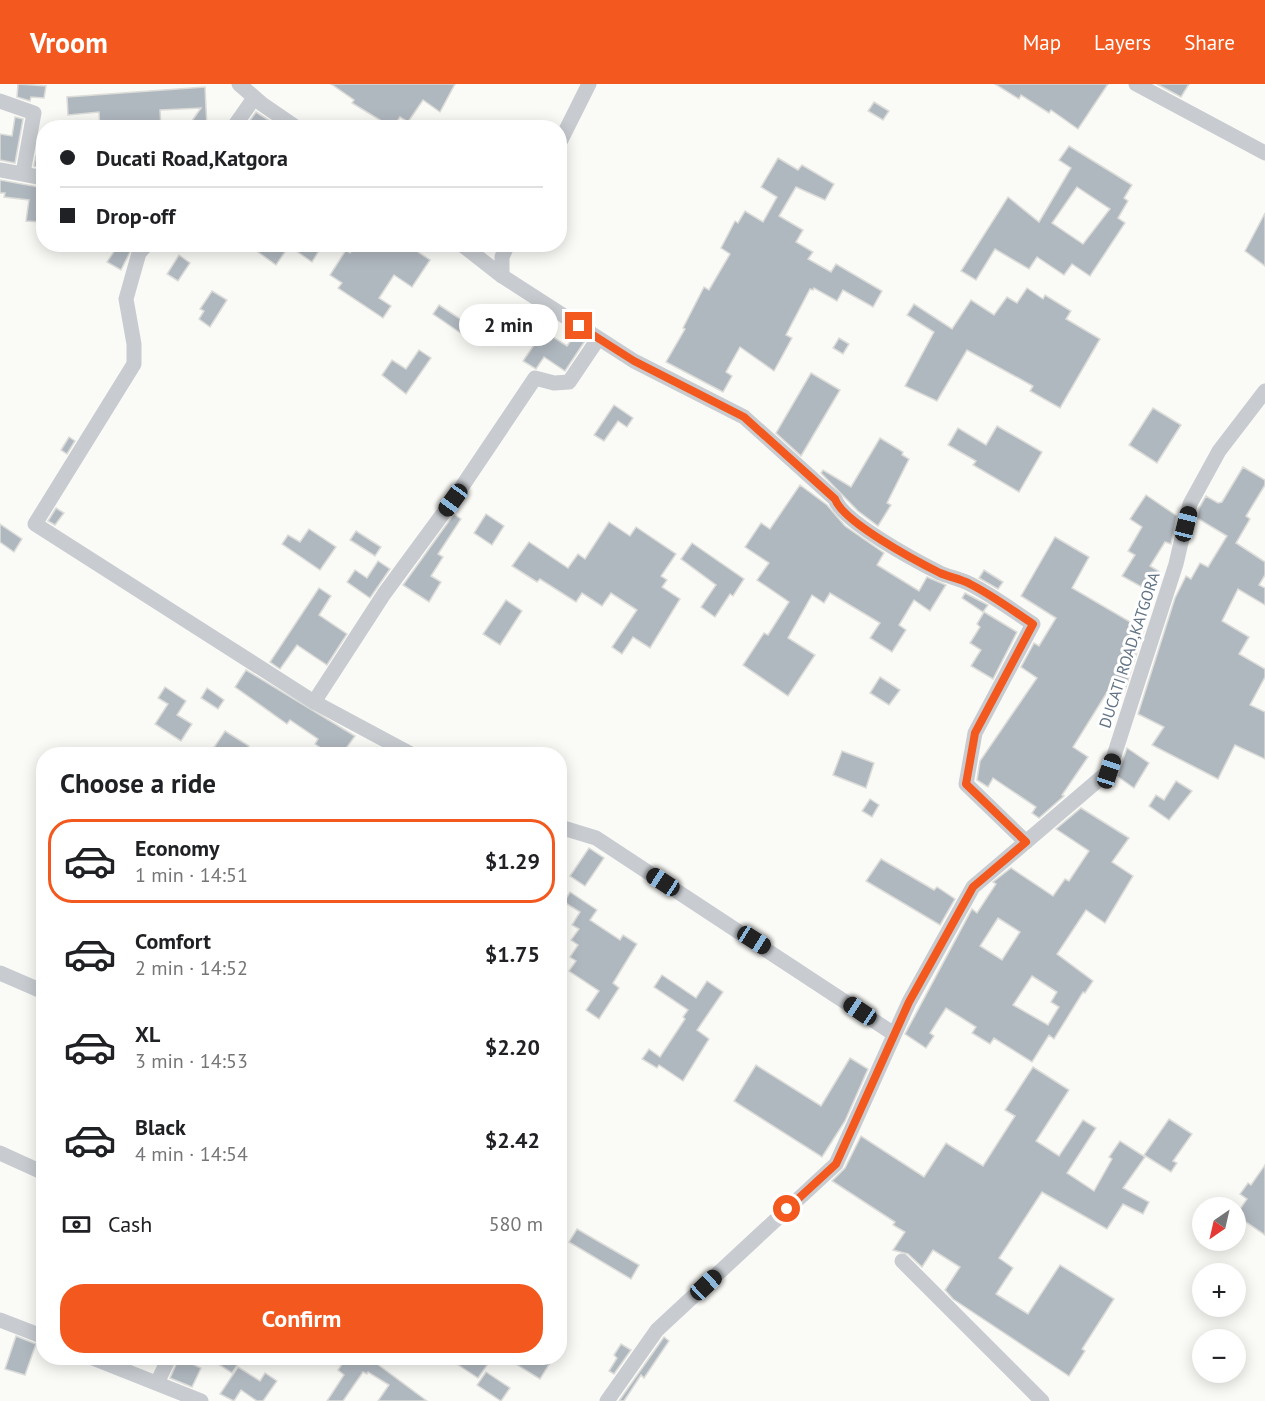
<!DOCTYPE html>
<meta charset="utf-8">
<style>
:root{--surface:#fff;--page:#f2f2f2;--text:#202124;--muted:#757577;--line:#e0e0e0;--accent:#f3581e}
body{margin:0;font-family:"PT Sans",sans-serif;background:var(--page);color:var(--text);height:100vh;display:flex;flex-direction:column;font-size:22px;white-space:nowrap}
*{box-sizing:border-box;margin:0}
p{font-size:20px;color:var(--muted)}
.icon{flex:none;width:33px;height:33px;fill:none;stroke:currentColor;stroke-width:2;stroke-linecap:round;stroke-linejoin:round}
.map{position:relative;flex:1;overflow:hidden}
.drawer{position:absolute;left:36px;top:663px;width:531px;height:618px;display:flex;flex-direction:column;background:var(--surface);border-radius:24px;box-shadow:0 3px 15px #0003}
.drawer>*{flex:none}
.banner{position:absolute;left:36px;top:36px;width:531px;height:132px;border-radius:24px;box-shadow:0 3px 15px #0003;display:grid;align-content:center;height:132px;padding:0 24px;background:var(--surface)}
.needle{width:39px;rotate:214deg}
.fabs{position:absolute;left:1192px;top:1113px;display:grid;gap:12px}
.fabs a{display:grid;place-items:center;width:54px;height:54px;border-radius:50%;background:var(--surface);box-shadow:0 3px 15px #0003;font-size:30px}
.end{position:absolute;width:27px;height:27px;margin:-14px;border:8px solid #f3581e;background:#fff;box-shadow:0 0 0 3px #fff}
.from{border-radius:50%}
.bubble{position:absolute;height:42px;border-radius:21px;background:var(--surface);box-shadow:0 3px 15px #0003;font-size:20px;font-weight:700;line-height:42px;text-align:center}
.car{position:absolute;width:18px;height:36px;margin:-18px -9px;border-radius:8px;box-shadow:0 0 4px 2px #0007;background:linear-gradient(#222 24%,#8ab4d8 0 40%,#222 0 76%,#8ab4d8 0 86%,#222 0)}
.banner b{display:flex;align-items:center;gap:21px;height:57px;font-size:22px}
.banner b+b{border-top:2px solid var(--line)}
.banner i{width:15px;height:15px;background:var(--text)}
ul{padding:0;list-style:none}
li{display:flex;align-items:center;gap:18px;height:84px;margin:0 12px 9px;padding:0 12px;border:3px solid transparent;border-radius:24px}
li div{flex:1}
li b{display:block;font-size:22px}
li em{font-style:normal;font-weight:700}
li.current{border-color:var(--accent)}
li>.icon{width:54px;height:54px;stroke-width:1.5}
h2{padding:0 24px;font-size:27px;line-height:72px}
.pay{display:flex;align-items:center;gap:15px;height:66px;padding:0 24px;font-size:22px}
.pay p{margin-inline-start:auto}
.action{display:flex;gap:12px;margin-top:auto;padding:12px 24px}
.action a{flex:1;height:69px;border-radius:24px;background:var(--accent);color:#fff;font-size:24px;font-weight:700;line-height:69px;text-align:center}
header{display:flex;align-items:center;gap:36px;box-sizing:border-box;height:84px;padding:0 30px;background:var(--accent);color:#fff}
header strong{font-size:28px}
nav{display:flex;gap:33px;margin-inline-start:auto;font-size:21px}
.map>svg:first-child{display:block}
.building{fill:#b0b8bf;stroke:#dcdcd9;stroke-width:1.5;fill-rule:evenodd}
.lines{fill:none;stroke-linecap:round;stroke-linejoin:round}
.minor{stroke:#c8ccd0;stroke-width:15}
.route{stroke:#f3581e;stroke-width:8}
.labels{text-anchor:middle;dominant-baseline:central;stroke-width:6;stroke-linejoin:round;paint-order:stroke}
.street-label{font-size:16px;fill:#627485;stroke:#fff}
</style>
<header>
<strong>Vroom</strong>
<nav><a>Map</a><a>Layers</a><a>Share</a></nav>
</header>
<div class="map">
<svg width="1265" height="1317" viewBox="0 0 1265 1317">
<rect width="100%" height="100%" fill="#fafaf7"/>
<g class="building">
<path d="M18,0L46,2L44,14L31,13L30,17L17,13Z"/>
<path d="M331,0H455L440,28L423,16L408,38L400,33L393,44L352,19L354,16Z"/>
<path d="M995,0H1108L1078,45L1051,26L1049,29L1021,11L1019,15Z"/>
<path d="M1157,0H1189L1181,13Z"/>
<path d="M205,3L207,44H187L201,24L160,26L161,44H100L99,28L68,31L67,13Z"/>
<path d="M874,18L889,27L883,36L868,27Z"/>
<path d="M256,28L270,37L266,44H245Z"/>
<path d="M15,33L23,35L15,79L0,76V50L12,52Z"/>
<path d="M1069,62L1132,101L1124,114L1128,117L1118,134L1125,139L1090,192L1072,180L1064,191L1037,173L1029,185L995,165L976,196L961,187L1008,113L1039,138L1071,84L1059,76ZM1077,103L1110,125L1083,160L1052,139Z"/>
<path d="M36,72L44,73V84L34,82Z"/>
<path d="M778,74L798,86L802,81L834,100L825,116L796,103L779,132L803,146L796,158L813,168L808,175L831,188L836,180L882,207L873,223L843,206L837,217L814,204L813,206L810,205L786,251L792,254L774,287L740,263L726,288L732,292L723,308L666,278L685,245L683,244L704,203L709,206L730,170L721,164L735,137L738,139L745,127L763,138L777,113L761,103Z"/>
<path d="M0,96L44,104L40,138L26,137L29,116L4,113L5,109H0Z"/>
<path d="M1265,129V182L1245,167Z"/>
<path d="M119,160H134L121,186L107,178Z"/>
<path d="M247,160H323L312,178L289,162L276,181Z"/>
<path d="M356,160H406L430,176L412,203L394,191L379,214L391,222L383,234L338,204L342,199L330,191L346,166L350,169Z"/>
<path d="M179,171L190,179L178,197L167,190Z"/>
<path d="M1027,204L1043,215L1045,211L1071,227L1066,235L1100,255L1060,324L1030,307L1033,302L967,266L937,317L905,302L934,248L907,231L914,220L952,245L971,216L994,231L1007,213L1017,219Z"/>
<path d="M212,207L227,216L210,243L199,235L204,227L200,225Z"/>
<path d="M439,221L468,240L462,250L433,230Z"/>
<path d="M575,250L585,257L565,287L544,273L536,285L523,277L538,255L544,259L550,251L567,262Z"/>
<path d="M839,254L849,260L843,270L833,264Z"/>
<path d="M419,266L431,274L406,310L382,291L392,276L406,285Z"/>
<path d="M811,289L840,306L801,372L776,349Z"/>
<path d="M614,321L633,334L627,343L618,337L604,357L594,351Z"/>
<path d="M1153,324L1181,341L1157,379L1129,361Z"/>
<path d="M997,342L1042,368L1019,408L973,381L976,377L948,361L958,344L986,361Z"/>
<path d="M69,353L75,357L67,370L61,366Z"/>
<path d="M880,354L903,368L902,371L909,375L887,419L891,421L878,442L858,427L821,389L823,386L851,403Z"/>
<path d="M1243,383L1265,396V401L1246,432L1250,435L1236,459L1265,478V491L1259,501L1265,504V521L1238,505L1222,537L1249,553L1239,570L1265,585V593L1250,621L1265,628V675L1235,661L1218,695L1152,661L1164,643L1138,630L1175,514L1186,492L1191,495L1200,479L1208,483L1227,452L1197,434L1199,424L1206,412L1218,419L1222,418Z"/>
<path d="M800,401L827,421L845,442L884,469L877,481L919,507L927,493L946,501L930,527L914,516L899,541L906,546L892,568L870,554L880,539L830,509L824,519L812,511L788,554L815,571L788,612L743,581L764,549L768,551L789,518L757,496L769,479L745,463L761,439L770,445Z"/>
<path d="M1146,411L1177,432L1171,460L1165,458L1150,482L1160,488L1149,507L1122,492L1135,471L1128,467L1142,443L1130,435Z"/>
<path d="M56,424L64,429L55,441L48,437Z"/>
<path d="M454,430L461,435L438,470L443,473L431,492L441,498L429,518L403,501Z"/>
<path d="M486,430L504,442L492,461L474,449Z"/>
<path d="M609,438L630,452L636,443L676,470L661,492L667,496L662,503L680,515L650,564L633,553L622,570L612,563L637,526L611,509L602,522L582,509L576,518L540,495L537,498L512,482L529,458L568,484L578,470L585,475Z"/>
<path d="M0,440L22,455L14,468L0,458Z"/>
<path d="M309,445L336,463L320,486L282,460L288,451L300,458Z"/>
<path d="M356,447L381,463L375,472L350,456Z"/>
<path d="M1055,453L1089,473L1072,504L1144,546L1124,609L1111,602L1073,663L1088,673L1062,711L1064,712L1039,734L1032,729L1036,723L993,694L988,703L977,696L980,677L1037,594L1021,583L1034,559L1039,562L1056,534L1021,512Z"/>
<path d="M692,459L744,495L733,512L730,510L715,533L701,523L716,501L681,475Z"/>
<path d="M378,477L390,485L370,514L347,498L355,486L367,494Z"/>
<path d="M984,486L1003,498L998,505L979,494Z"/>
<path d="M319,504L331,512L319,531L347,550L327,581L297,561L280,585L270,578Z"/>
<path d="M965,509L988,521L983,528L962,514Z"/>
<path d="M506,516L522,527L500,561L483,550Z"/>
<path d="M984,528L1017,548L993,595L971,582L981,566L970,559L980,543L977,540Z"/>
<path d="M246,586L355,652L342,670H330L315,660L318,655L290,636L287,640L235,603Z"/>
<path d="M880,593L900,606L889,621L870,609Z"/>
<path d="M165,603L186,617L177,631L192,640L181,657L155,640L168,620L158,614Z"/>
<path d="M207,604L224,616L218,625L201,614Z"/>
<path d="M225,647L249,662L244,670H223L213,665Z"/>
<path d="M1127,664L1149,679L1134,704L1117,692Z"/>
<path d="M842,667L874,679L866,704L833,691Z"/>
<path d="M1176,697L1192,707L1169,736L1149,722L1156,711L1164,716Z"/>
<path d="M870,715L879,721L872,733L862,727Z"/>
<path d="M1081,724L1129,754L1112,778L1133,792L1105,839L1086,826L1057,870L1093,897L1085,909L1083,908L1054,955L1049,951L1032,978L994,954L990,960L972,949L976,943L946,924L930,949L934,952L926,964L905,950L972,825L977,829L996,800L993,798L1011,784L1053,812L1065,795L1069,797L1089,767L1056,745ZM998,834L1020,848L1002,876L980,862ZM1032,892L1057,908L1051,918L1059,923L1048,941L1013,921Z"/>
<path d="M589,764L604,774L585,802L570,792Z"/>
<path d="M881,775L934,806L937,803L955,815L940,841L866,797Z"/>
<path d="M570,808L597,826L590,836L620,856L623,851L637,860L613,899L619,904L599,935L586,926L599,907L569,887L576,877L570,873L578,861L571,856L579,845L572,841L580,828L564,818Z"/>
<path d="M662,891L696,914L707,897L723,908L697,946L709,955L683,997L659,981L657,984L642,975L649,965L660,973L685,935L683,933L688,926L654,903Z"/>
<path d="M850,974L868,985L845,1037L822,1073L734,1017L756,981L821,1022Z"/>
<path d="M1033,983L1069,1006L1036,1057L1059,1072L1083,1036L1096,1044L1067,1089L1094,1107L1112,1075L1109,1073L1120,1057L1145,1073L1123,1104L1149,1118L1143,1130L1123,1120L1107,1145L1042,1108L999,1174L1013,1184L996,1210L1028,1230L1060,1181L1114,1215L1082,1265L1085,1267L1069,1292L953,1215L945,1206L960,1183L933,1166L922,1183L908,1170L893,1166L905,1148L893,1141L895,1138L832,1097L845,1084L861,1052L924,1093L946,1059L983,1082L1015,1032L1005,1026Z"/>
<path d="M1169,1035L1192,1050L1173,1077L1177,1079L1171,1088L1144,1071Z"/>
<path d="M1265,1081V1151L1236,1131L1247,1115L1240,1110L1248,1099L1251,1101Z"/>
<path d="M577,1145L639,1181L631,1195L569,1158Z"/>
<path d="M16,1252L36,1260L25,1291L5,1285Z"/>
<path d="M664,1253L669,1257L644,1294L641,1291L624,1317H619Z"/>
<path d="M621,1260L631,1266L614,1290L609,1287L617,1274L614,1271Z"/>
<path d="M179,1274L201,1284L192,1303L170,1294Z"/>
<path d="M209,1274H242L232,1289Z"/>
<path d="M346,1274H369L427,1317H378L389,1301L368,1288L367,1290L363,1288L343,1317H327L344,1291L338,1286Z"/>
<path d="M448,1274H492L478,1294Z"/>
<path d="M506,1274H553L540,1295Z"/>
<path d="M238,1283L260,1297L265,1289L277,1297L263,1317H257L241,1306L234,1317L220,1310Z"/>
<path d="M486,1288L510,1304L501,1317L477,1301Z"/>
</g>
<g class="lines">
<g class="minor">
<path d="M239,0L262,20L297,44"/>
<path d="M1136,0L1265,69"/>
<path d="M0,17L34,29L23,89"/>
<path d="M233,44L254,14"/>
<path d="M560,58L589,0"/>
<path d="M0,86L44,94"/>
<path d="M147,160L139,169L126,215L134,260V280L35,440L314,618L411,670"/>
<path d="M461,160L502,192L634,277L744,333L835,415C843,438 916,477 940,489C949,493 961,495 970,500C992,511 1012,526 1033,540L975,649L966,700L1026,758"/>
<path d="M502,192V173L508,160"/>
<path d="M314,618L384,510L453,416L535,294L554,299L569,298L598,255"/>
<path d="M560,743L596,754L894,950"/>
<path d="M0,889L44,908"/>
<path d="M0,1069L44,1089"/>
<path d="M902,1177L1042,1317"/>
<path d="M0,1236L44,1253"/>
<path d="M93,1274L201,1317"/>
<path d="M157,1299L169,1274"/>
<path d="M607,1317L657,1246L836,1080L909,918L973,803L1109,687L1176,480L1190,420L1219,367L1265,307"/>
</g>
</g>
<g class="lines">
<path class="route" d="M579,242L634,277L744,333L835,415C843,438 916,477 940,489C949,493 961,495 970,500C992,511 1012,526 1033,540L975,649L966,700L1026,758L973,803L909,918L836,1080L787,1125"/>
</g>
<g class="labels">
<g class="street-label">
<text transform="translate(1129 566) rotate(-72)">DUCATI ROAD,KATGORA</text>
</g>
</g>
</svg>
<div class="fabs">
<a><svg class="needle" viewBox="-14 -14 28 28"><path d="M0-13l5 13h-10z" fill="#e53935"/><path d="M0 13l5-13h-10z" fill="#757577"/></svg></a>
<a>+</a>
<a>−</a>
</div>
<i class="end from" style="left:787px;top:1125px"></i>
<i class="end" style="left:579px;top:242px"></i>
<div class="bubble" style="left:459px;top:220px;width:99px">2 min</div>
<i class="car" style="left:453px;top:416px;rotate:216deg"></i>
<i class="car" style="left:1186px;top:440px;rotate:14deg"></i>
<i class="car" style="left:1109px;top:687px;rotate:18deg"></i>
<i class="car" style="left:663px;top:798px;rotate:303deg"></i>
<i class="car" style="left:754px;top:856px;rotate:122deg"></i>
<i class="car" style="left:860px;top:927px;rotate:304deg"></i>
<i class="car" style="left:706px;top:1201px;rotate:47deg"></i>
<div class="banner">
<b><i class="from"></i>Ducati Road,Katgora</b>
<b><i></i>Drop-off</b>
</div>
<section class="drawer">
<h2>Choose a ride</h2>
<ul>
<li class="current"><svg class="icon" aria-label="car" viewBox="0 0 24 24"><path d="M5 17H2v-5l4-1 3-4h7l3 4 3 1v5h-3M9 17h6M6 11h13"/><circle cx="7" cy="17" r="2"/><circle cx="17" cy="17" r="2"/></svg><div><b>Economy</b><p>1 min · 14:51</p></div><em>$1.29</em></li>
<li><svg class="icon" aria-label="car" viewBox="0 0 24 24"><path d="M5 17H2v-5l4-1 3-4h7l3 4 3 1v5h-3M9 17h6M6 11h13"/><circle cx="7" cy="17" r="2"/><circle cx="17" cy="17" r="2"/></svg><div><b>Comfort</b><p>2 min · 14:52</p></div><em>$1.75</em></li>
<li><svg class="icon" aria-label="car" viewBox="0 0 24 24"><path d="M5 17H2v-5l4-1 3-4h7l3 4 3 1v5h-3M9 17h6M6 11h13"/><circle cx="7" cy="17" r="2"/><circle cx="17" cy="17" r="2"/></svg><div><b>XL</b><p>3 min · 14:53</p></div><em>$2.20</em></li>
<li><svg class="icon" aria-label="car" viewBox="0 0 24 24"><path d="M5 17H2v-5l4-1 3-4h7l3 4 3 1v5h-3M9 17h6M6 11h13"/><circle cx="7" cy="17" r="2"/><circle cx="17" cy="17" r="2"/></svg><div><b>Black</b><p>4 min · 14:54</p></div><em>$2.42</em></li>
</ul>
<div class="pay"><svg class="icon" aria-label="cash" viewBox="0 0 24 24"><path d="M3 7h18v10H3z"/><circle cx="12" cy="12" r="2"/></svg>Cash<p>580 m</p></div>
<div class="action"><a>Confirm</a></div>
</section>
</div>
